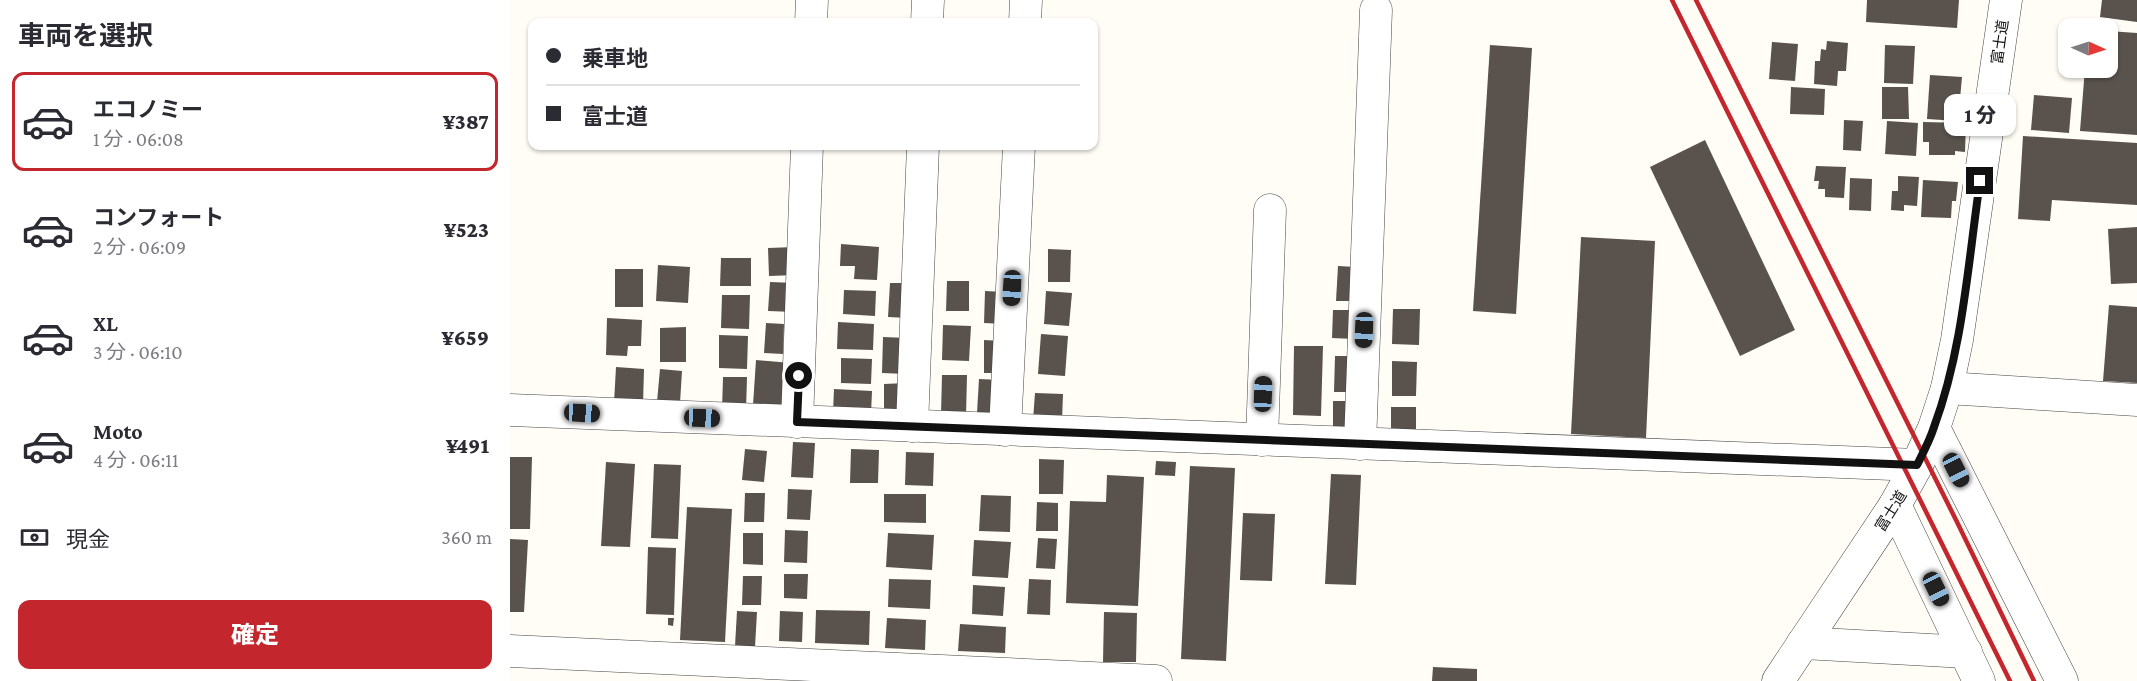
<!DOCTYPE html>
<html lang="ja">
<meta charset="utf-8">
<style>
:root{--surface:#fff;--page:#f7f7f7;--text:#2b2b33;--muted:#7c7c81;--line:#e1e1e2;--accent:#c4262e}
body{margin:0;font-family:"Crimson Pro","Noto Sans JP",serif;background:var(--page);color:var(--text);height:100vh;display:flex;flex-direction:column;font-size:22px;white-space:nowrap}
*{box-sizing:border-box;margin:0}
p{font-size:20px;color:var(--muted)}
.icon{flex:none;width:33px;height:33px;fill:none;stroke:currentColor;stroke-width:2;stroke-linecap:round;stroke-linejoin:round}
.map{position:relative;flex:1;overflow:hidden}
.side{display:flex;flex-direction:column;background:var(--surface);width:510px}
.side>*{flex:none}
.top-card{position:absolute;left:18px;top:18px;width:570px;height:132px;border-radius:12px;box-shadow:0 2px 4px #0004;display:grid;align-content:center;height:132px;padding:0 18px;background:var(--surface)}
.needle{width:39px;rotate:93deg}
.fabs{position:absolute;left:1548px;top:18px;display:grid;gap:12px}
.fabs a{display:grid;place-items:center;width:60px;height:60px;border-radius:12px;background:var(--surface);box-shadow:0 2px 4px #0004;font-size:30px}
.end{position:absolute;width:27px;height:27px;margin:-14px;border:8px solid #111;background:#fff;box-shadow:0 0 0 3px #fff}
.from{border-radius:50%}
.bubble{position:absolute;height:42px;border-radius:12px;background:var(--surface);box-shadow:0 2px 4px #0004;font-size:20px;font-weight:800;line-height:42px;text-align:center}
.car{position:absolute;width:18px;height:36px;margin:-18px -9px;border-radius:8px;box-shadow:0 0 4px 2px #0007;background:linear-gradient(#222 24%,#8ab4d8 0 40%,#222 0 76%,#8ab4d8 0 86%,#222 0)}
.top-card b{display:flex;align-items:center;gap:21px;height:57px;font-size:22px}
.top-card b+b{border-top:2px solid var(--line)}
.top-card i{width:15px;height:15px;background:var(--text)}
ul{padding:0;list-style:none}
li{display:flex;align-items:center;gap:18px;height:99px;margin:0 12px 9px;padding:0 6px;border:3px solid transparent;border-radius:12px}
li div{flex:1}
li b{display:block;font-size:22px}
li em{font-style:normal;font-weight:800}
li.selected{border-color:var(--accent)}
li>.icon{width:54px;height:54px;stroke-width:1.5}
h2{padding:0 18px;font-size:27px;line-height:72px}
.pay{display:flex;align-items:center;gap:15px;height:66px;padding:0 18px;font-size:22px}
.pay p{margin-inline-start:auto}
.action{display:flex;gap:12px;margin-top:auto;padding:12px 18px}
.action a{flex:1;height:69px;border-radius:12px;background:var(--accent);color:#fff;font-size:24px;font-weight:800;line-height:69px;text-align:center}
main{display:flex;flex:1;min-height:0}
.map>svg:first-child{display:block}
.building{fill:#5a524d}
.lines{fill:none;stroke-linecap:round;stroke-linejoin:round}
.minor-casing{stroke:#444;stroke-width:33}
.minor{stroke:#fff;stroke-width:32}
.rail{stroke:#c4262e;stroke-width:4.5}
.route{stroke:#111;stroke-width:8}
.labels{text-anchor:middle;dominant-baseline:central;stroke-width:6;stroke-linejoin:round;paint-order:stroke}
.street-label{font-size:15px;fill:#111;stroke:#fff}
</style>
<main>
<section class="side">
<h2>車両を選択</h2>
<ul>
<li class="selected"><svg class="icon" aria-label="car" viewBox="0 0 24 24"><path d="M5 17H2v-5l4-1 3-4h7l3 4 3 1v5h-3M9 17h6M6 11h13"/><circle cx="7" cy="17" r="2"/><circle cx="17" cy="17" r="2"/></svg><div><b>エコノミー</b><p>1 分 · 06:08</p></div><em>¥387</em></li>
<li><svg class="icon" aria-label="car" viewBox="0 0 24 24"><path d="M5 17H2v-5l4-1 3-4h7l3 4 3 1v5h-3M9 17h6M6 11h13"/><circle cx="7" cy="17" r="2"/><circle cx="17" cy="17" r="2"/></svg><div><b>コンフォート</b><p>2 分 · 06:09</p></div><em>¥523</em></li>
<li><svg class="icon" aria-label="car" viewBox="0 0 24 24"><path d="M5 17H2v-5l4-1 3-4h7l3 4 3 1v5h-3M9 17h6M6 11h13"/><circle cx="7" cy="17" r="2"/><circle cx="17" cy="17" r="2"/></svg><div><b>XL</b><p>3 分 · 06:10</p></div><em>¥659</em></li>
<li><svg class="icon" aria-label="car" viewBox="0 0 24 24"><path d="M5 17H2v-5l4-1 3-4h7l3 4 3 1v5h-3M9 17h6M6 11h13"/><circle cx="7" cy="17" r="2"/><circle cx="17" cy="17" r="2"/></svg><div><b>Moto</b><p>4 分 · 06:11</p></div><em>¥491</em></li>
</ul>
<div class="pay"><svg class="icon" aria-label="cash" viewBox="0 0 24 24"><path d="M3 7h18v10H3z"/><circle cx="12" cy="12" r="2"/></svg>現金<p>360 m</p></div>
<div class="action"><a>確定</a></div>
</section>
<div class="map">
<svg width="1627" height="681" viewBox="0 0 1627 681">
<rect width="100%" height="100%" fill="#fffdf5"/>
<g class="building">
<path d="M1357,0H1449L1447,28L1356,22Z"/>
<path d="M1592,0H1627V22L1590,17Z"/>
<path d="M1598,31L1627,33V135L1570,131L1575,68H1598Z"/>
<path d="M1317,41L1338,43L1336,71H1328L1327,86L1304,84L1305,61H1310L1311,49L1316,50Z"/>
<path d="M1262,42L1288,44L1285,81L1259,79Z"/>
<path d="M980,45L1022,48L1006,314L963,311Z"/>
<path d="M1375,45L1405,46L1403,84L1374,83Z"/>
<path d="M1420,75L1452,77L1448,121L1417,119Z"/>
<path d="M1281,87L1315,89L1314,115L1280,114Z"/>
<path d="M1372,87H1398L1399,119H1372Z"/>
<path d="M1524,95L1562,98L1559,133L1521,130Z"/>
<path d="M1334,120L1353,121L1351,151L1333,150Z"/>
<path d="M1377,121L1408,123L1406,156L1375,154Z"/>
<path d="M1413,122L1456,123L1455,152L1445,151V155H1419V142H1413Z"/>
<path d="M1513,136L1627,143V205L1542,200L1540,221L1508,219Z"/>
<path d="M1195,140L1285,330L1230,356L1140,167Z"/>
<path d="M1306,166L1336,167L1334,198L1315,197V189H1308L1309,181H1304Z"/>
<path d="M1388,176L1409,177L1407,206L1394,205V211L1381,210L1382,191H1388Z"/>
<path d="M1340,178L1362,179L1361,211L1339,210Z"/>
<path d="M1413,180L1448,182L1446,201H1442L1441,218L1411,217Z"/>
<path d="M1627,227V283L1601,284L1598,229Z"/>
<path d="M1071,237L1145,241L1136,438L1061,434Z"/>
<path d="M331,244L369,247L367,280L344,279L345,266H330Z"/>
<path d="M285,247L286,275L259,276L258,248Z"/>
<path d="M538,249L561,250L560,282H538Z"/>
<path d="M211,258H241V286H210Z"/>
<path d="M148,265L180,267L178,303L146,301Z"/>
<path d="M828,266L846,267L843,301H826Z"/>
<rect x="105" y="269" width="28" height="38"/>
<path d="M437,281H459V311H436Z"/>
<path d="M260,282L285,283L284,312L258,311Z"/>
<path d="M380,283H399L398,318L378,317Z"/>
<path d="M334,290L366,291L365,316L333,314Z"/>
<path d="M475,291L494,292V324L474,323Z"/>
<path d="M536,291L562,293L559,326L534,324Z"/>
<path d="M212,295H240L239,329L211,328Z"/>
<path d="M1599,305L1627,307V383L1593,381Z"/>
<path d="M883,309H910L909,345L882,344Z"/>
<path d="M823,310H846L844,339L822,338Z"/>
<path d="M97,318L132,320L131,346H118L117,356L96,355Z"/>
<path d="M328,322L364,324L363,350L327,349Z"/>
<path d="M256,323L274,324L273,354L254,353Z"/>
<path d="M433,325L461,326L459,361L432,360Z"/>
<path d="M176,327V362H150V328Z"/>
<path d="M531,334L558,336L555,376L528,374Z"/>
<path d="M209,335L238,336L237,369L209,368Z"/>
<path d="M373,337L398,338L397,374L372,373Z"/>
<path d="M474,340L492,341V373H474Z"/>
<path d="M784,346H813L811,416L783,415Z"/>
<path d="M825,356H845L844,392H824Z"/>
<path d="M331,358L362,359L361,384L331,383Z"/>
<path d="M246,360L281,363L278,407L243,405Z"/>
<path d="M882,361L907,362L906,396H882Z"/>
<path d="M106,367L134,369L133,404L104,403Z"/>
<path d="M150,369L172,371L170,403L147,402Z"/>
<path d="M432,375H457L456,416L431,415Z"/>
<path d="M213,377H237L236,409H212Z"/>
<path d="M469,379L491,380L488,414L467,413Z"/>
<path d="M396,383V415H374V384Z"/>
<path d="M324,389L362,391L361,414L323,412Z"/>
<path d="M525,393L553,394L552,421L523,420Z"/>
<path d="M823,401H843L842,431L823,430Z"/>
<path d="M881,407H906V437L881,436Z"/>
<path d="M283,442L305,443L303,478L281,477Z"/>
<path d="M235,449L257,451L254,482L232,480Z"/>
<path d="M341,449L369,450L368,483H340Z"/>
<path d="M396,452L424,453L423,486L395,485Z"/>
<path d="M0,457H22L20,529H0Z"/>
<path d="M529,459L554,460L553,494H529Z"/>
<path d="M646,461L666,462L665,476L645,475Z"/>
<path d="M96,462L125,464L120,547L91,546Z"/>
<path d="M144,464L171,465L168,539L141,538Z"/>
<path d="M680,466L725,468L716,661L671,659Z"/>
<path d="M821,474L851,475L846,585L815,584Z"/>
<path d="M597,475L634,477L628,606L556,603L560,501L596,502Z"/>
<path d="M278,489L302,490L300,520L277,519Z"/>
<path d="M235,493H255L254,522H234Z"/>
<path d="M374,494H416V523L374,522Z"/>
<path d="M471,495L501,496L500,532L469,531Z"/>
<path d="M527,502L548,503V531H526Z"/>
<path d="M177,507L222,509L215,642L170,640Z"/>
<path d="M733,513L765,514L762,581L730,580Z"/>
<path d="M275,530L298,531L297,563L274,562Z"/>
<path d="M233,533H253V565L233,564Z"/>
<path d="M378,533L424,535L422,570L376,567Z"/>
<path d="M528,538L547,539L545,569L526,568Z"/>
<path d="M0,539L18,540L14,612H0Z"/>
<path d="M464,540L501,542L498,578L462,576Z"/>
<path d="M138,547L166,548L164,615L136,614Z"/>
<path d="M274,574H298L297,599L274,598Z"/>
<path d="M233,576H252L251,605H232Z"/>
<path d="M379,579L421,580L420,609L378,607Z"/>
<path d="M519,579L541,580L540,615L517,614Z"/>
<path d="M463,585L495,587L493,616L462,614Z"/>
<path d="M306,610L360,611L359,645L305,643Z"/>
<path d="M227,611L247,612L245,647L225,646Z"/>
<path d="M270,611L293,612L292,642L269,641Z"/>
<path d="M594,612L627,613L626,662H593Z"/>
<path d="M158,618H164L163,626L158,625Z"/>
<path d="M377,618L416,620L415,650L375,648Z"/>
<path d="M450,624L496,627L495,653L448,651Z"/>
<path d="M923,667L967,669V681H922Z"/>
</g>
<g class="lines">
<defs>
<g id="minor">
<path d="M301,22L302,0"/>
<path d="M417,22L418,0"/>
<path d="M515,22L516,0"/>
<path d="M1437,388L1627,400"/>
<path d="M0,410L1407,465"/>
<path d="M287,422L297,146"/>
<path d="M402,426L413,146"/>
<path d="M1424,428L1552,681"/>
<path d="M495,430L509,146"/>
<path d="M752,440L760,210"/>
<path d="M850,444L866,10"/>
<path d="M1385,505L1469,681"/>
<path d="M1293,643L1456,652"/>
<path d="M0,651L646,681"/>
<path d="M1268,681L1385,505L1407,465L1424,428L1437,388L1447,340L1496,0"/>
</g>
</defs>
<use href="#minor" class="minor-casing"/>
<use href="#minor" class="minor"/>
<g class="rail">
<path d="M1162,0L1500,681"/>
<path d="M1186,0L1448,524L1524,681"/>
</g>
</g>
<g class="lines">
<path class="route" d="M289,376L287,422L1407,465C1413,453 1420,440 1424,427C1453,349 1458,263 1470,181"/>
</g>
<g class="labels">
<g class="street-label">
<text transform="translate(1490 42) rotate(-82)">富士道</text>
<text transform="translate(1381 511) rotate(-58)">富士道</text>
</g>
</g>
</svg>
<div class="fabs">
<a><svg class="needle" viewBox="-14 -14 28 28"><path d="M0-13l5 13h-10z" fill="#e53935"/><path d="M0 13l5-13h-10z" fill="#7c7c81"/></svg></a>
</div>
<i class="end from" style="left:289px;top:376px"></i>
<i class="end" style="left:1470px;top:181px"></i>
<div class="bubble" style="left:1434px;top:94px;width:72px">1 分</div>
<i class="car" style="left:502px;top:288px;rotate:183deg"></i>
<i class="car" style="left:854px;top:330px;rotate:182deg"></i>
<i class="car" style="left:753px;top:394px;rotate:2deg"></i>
<i class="car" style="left:72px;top:413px;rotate:93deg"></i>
<i class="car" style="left:192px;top:418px;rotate:92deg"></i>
<i class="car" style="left:1446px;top:470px;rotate:153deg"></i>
<i class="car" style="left:1426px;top:589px;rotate:154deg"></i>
<div class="top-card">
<b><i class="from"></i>乗車地</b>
<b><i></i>富士道</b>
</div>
</div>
</main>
